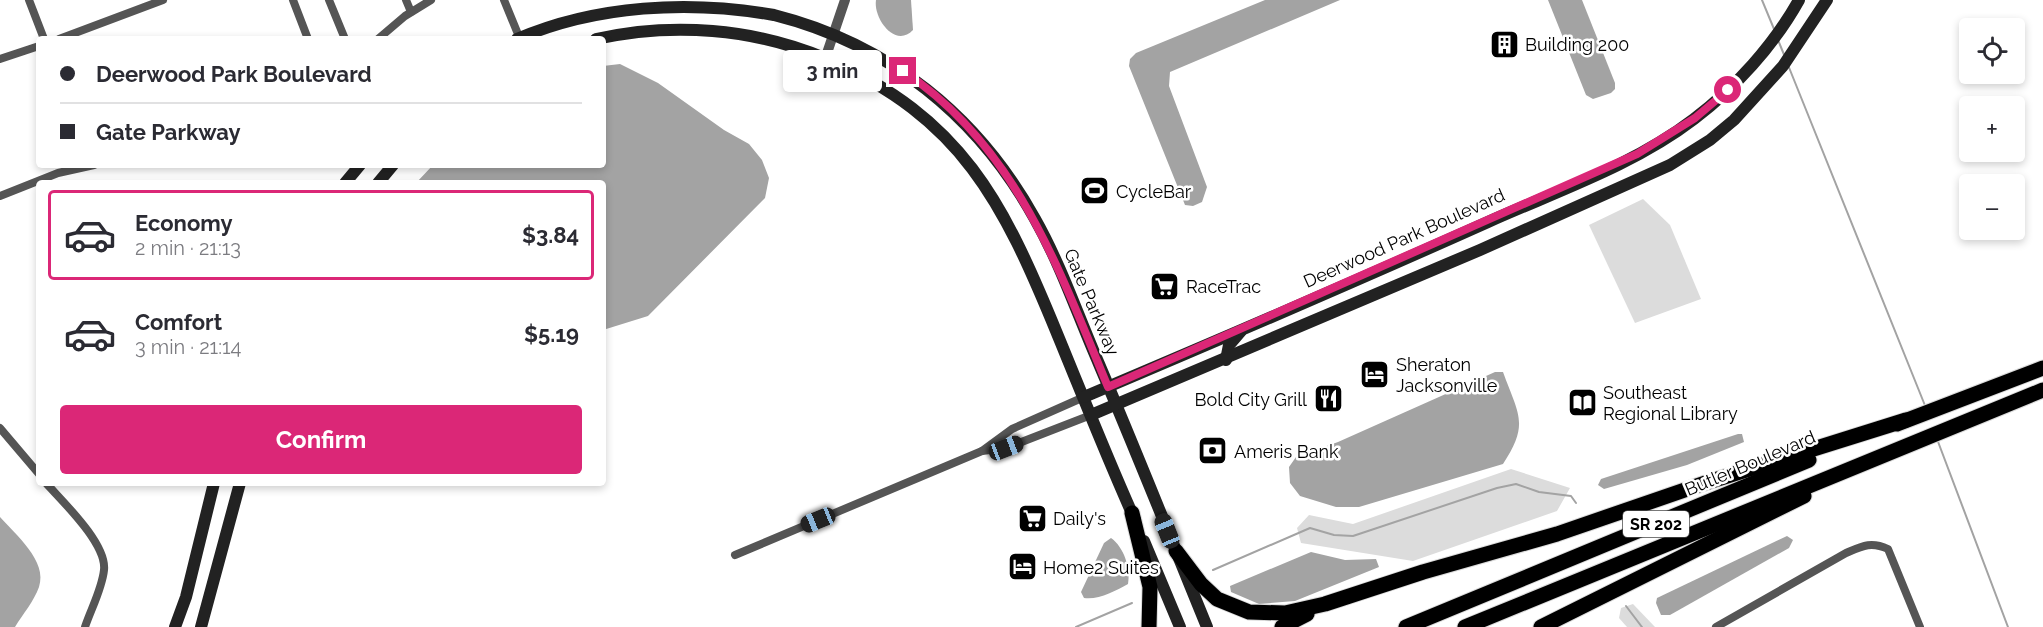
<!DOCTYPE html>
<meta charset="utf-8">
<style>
:root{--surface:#fff;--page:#f2f2f3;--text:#2b2b33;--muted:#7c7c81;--line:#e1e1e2;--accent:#db2777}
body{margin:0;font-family:Raleway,sans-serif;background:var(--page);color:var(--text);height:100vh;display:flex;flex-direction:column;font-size:22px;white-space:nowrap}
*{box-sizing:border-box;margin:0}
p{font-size:20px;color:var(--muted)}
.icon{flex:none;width:33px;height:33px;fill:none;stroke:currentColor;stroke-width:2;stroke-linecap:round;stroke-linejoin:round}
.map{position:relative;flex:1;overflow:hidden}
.drawer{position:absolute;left:36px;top:180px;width:570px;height:306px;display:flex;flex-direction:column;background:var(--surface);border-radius:6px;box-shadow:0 3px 9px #0003}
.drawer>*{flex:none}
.hud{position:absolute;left:36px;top:36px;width:570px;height:132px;border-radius:6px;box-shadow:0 3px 9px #0003;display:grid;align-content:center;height:132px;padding:0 24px;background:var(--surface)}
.buttons{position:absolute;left:1959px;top:18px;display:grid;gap:12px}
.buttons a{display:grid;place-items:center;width:66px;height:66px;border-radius:6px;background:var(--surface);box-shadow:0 3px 9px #0003;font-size:30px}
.end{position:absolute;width:27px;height:27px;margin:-14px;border:8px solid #db2777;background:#fff;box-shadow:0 0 0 3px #fff}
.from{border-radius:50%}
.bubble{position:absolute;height:42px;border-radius:6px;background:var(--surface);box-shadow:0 3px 9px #0003;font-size:20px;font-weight:700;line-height:42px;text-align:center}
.car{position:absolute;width:18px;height:36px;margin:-18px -9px;border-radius:8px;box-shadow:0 0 4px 2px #0007;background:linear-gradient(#222 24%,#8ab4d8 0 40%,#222 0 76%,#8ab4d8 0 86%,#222 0)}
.hud b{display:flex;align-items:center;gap:21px;height:57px;font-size:22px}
.hud b+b{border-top:2px solid var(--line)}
.hud i{width:15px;height:15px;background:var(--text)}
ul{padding:10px 0 0;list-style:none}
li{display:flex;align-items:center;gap:18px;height:90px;margin:0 12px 9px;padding:0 12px;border:3px solid transparent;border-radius:6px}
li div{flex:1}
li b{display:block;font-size:22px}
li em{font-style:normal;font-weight:700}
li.on{border-color:var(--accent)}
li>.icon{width:54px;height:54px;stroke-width:1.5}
.action{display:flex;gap:12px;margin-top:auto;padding:12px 24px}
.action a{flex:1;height:69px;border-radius:6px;background:var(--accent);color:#fff;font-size:24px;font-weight:700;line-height:69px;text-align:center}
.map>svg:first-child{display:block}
.green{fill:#dcdcdc}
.water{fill:#a3a3a3}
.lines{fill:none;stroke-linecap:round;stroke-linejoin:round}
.stream{stroke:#a3a3a3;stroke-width:2}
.motorway-casing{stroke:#dbdbdb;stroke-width:17}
.minor{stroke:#555;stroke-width:8}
.tertiary{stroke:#555;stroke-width:10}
.secondary{stroke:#222;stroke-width:12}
.motorway{stroke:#000;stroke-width:15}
.route{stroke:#db2777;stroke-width:8}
.labels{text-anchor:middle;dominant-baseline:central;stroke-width:5;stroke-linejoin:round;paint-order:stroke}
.shield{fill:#fff;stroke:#4c4c4c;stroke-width:1.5}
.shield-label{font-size:16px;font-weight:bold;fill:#000}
.poi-label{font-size:18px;fill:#000;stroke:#fff;text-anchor:start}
.street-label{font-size:18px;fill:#000;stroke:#fff}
</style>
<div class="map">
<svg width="2043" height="627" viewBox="0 0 2043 627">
<rect width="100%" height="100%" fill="#fff"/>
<g class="green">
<path d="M1643,199L1670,225L1701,299L1635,323L1589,225Z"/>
<path d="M1511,469L1570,488L1557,511L1413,561L1301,543L1297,528L1309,515L1353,524Z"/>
<path d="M1633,604L1655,627H1627L1619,618L1621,608Z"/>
</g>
<g class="water">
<path d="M876,0H911L913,30C895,49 873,18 876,0Z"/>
<path d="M1265,0H1340L1170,72L1169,86L1207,187L1202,202L1193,206L1185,205L1129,66L1130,59L1136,53Z"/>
<path d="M1548,0H1582L1615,83V89L1611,93L1593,99L1586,95Z"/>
<path d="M620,64L658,83L724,130L749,144L762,160L769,178L765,198L648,316L603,330V183H416L433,165H603V66Z"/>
<path d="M1495,372H1503C1518,414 1530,423 1503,464L1359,507H1336L1300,496L1290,483L1289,467L1296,457L1338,442Z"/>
<path d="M1738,434H1742L1744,442L1687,465L1604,489L1598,485L1601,479Z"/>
<path d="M0,517C15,534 48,561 39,587C34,601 23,614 15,627H0Z"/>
<path d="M1787,536L1793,540L1789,548L1670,615H1661L1656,603L1657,598Z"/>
<path d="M1111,538C1124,547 1131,569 1128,584C1115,591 1099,600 1084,598L1081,592L1104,543Z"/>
<path d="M1311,552L1345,560L1376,559L1379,567L1295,601L1259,604L1231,592L1230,586Z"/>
</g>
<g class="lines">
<g class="stream">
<path d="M1762,0L1774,29"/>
<path d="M1778,40L1785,57"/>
<path d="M1788,65L1926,408"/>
<path d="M1937,439L2008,627"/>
<path d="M1213,570L1310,528L1334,535L1353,536L1497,488L1516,484L1539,492L1571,496L1576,503"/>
<path d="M1626,606L1642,627"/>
<path d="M1076,627L1132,603"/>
</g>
<defs>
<g id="motorway">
<path d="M1897,424L2043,368"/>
<path d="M1132,513L1150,587L1149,627"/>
<path d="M1176,551L1201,584L1217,599L1249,612L1285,613L1325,604L1423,572L1557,534L1705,483L1906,420"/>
<path d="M1282,627L1307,614"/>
<path d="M1406,627L1809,460"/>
<path d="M1465,627L2043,390"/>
<path d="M1541,627L1804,496"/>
</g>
</defs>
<use href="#motorway" class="motorway-casing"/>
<g class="minor">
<path d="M29,0L44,39"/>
<path d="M293,0L308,39"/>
<path d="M329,0L345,39"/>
<path d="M406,0L411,12"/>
<path d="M504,0L520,39"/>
<path d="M59,39L163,0"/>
<path d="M378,39L405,16L431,0"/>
<path d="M0,59L39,46"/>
<path d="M0,196L58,173L94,165"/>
<path d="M0,428L39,474"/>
<path d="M982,451L1006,448L1091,415"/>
<path d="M46,483C63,502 107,544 104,570C102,589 91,609 85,627"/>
<path d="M735,555L982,451L1012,429L1084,397"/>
<path d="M1716,627L1846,553C1862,546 1871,541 1888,549L1920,627"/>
</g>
<path class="tertiary" d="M825,59L845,0"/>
<g class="secondary">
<path d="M517,39C596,5 689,0 774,15C889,44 978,116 1035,219C1061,265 1078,316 1099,364C1136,451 1171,539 1207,627"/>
<path d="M596,39C672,22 754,28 827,59C962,118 1003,202 1056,331C1082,394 1107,458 1135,520"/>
<path d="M345,183L360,165"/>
<path d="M378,183L393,165"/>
<path d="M1226,360L1229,345L1241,331"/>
<path d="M1084,397C1219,340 1354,282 1488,222C1557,191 1634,165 1694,119C1735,88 1774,45 1799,0"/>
<path d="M1091,415L1480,250L1670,165L1710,140L1734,120L1783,66L1827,0"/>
<path d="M1144,541L1180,627"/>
<path d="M175,627L186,597L214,483"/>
<path d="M201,627L240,483"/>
</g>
<use href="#motorway" class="motorway"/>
</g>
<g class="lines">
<path class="route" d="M903,71C1016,146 1058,267 1108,387L1637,154L1695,118L1728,90"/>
</g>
<defs>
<symbol id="building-square" viewBox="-11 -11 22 22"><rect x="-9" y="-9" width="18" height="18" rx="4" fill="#000" stroke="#fff"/><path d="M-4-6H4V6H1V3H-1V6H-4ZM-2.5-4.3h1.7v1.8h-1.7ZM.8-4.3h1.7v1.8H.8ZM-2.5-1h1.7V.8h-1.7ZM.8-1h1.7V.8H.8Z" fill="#fff"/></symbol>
<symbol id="stadium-square" viewBox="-11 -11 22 22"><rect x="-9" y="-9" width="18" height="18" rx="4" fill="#000" stroke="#fff"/><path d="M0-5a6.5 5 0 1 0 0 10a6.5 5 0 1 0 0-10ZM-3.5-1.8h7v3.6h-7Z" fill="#fff"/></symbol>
<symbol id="supermarket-square" viewBox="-11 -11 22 22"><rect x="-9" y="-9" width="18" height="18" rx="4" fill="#000" stroke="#fff"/><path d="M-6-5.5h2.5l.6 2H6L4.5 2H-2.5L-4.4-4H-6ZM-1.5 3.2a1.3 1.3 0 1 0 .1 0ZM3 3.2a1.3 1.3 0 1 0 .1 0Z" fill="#fff"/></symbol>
<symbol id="hotel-square" viewBox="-11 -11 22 22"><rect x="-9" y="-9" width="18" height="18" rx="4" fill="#000" stroke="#fff"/><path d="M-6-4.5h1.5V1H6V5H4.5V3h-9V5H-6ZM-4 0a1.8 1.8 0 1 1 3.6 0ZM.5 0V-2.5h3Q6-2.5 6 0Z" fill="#fff"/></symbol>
<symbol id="restaurant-square" viewBox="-11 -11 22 22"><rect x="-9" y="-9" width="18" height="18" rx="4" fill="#000" stroke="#fff"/><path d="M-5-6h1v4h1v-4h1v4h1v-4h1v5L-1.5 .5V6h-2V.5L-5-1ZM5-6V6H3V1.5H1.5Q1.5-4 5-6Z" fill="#fff"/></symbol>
<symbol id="library-square" viewBox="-11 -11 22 22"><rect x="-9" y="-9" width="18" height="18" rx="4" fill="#000" stroke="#fff"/><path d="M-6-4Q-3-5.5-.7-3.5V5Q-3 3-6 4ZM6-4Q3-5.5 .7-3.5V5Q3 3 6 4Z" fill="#fff"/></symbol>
<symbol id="bank-square" viewBox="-11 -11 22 22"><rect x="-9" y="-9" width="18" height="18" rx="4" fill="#000" stroke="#fff"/><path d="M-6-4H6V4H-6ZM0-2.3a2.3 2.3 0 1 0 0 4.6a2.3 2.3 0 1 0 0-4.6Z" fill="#fff"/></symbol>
</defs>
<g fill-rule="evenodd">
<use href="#building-square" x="1488" y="28" width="33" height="33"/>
<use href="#stadium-square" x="1078" y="174" width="33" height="33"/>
<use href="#supermarket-square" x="1148" y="270" width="33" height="33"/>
<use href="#hotel-square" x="1358" y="358" width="33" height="33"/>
<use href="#restaurant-square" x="1312" y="382" width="33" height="33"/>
<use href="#library-square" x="1566" y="386" width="33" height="33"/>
<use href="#bank-square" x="1196" y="434" width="33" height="33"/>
<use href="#supermarket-square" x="1016" y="502" width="33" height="33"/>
<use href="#hotel-square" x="1006" y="550" width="33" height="33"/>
</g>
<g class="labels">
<rect class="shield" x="1623" y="511" width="66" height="26" rx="4.5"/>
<g class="shield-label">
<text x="1656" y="524">SR 202</text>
</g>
<g class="poi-label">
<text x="1525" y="44">Building 200</text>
<text x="1116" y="191">CycleBar</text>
<text x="1186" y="286">RaceTrac</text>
<text x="1396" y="364">Sheraton<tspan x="1396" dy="21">Jacksonville</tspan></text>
<text x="1603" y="392">Southeast<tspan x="1603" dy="21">Regional Library</tspan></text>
<text x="1307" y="399" text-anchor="end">Bold City Grill</text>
<text x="1234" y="451">Ameris Bank</text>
<text x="1053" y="518">Daily's</text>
<text x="1043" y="567">Home2 Suites</text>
</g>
<g class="street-label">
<text transform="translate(1404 238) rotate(-24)">Deerwood Park Boulevard</text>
<text transform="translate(1092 302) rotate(67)">Gate Parkway</text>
<text transform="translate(1750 463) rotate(-23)">Butler Boulevard</text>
</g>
</g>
</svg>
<div class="buttons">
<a><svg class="icon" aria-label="locate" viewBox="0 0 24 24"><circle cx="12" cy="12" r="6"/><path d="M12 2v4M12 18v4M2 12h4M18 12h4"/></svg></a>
<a>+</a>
<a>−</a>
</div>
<i class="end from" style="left:1728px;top:90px"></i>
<i class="end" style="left:903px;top:71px"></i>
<div class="bubble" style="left:783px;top:50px;width:99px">3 min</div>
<i class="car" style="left:1006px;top:448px;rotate:69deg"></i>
<i class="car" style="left:818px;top:520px;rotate:248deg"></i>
<i class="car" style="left:1167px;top:531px;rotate:338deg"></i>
<div class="hud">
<b><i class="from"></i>Deerwood Park Boulevard</b>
<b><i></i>Gate Parkway</b>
</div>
<section class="drawer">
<ul>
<li class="on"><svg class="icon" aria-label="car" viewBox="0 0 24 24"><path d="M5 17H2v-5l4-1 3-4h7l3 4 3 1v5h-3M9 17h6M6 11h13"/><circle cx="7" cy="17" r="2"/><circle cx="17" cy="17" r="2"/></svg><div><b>Economy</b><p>2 min · 21:13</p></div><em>$3.84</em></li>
<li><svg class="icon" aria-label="car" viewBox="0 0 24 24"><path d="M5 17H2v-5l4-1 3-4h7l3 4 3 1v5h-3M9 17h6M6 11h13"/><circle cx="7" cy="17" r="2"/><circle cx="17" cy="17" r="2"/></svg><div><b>Comfort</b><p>3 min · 21:14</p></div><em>$5.19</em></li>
</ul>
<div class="action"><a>Confirm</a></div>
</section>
</div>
